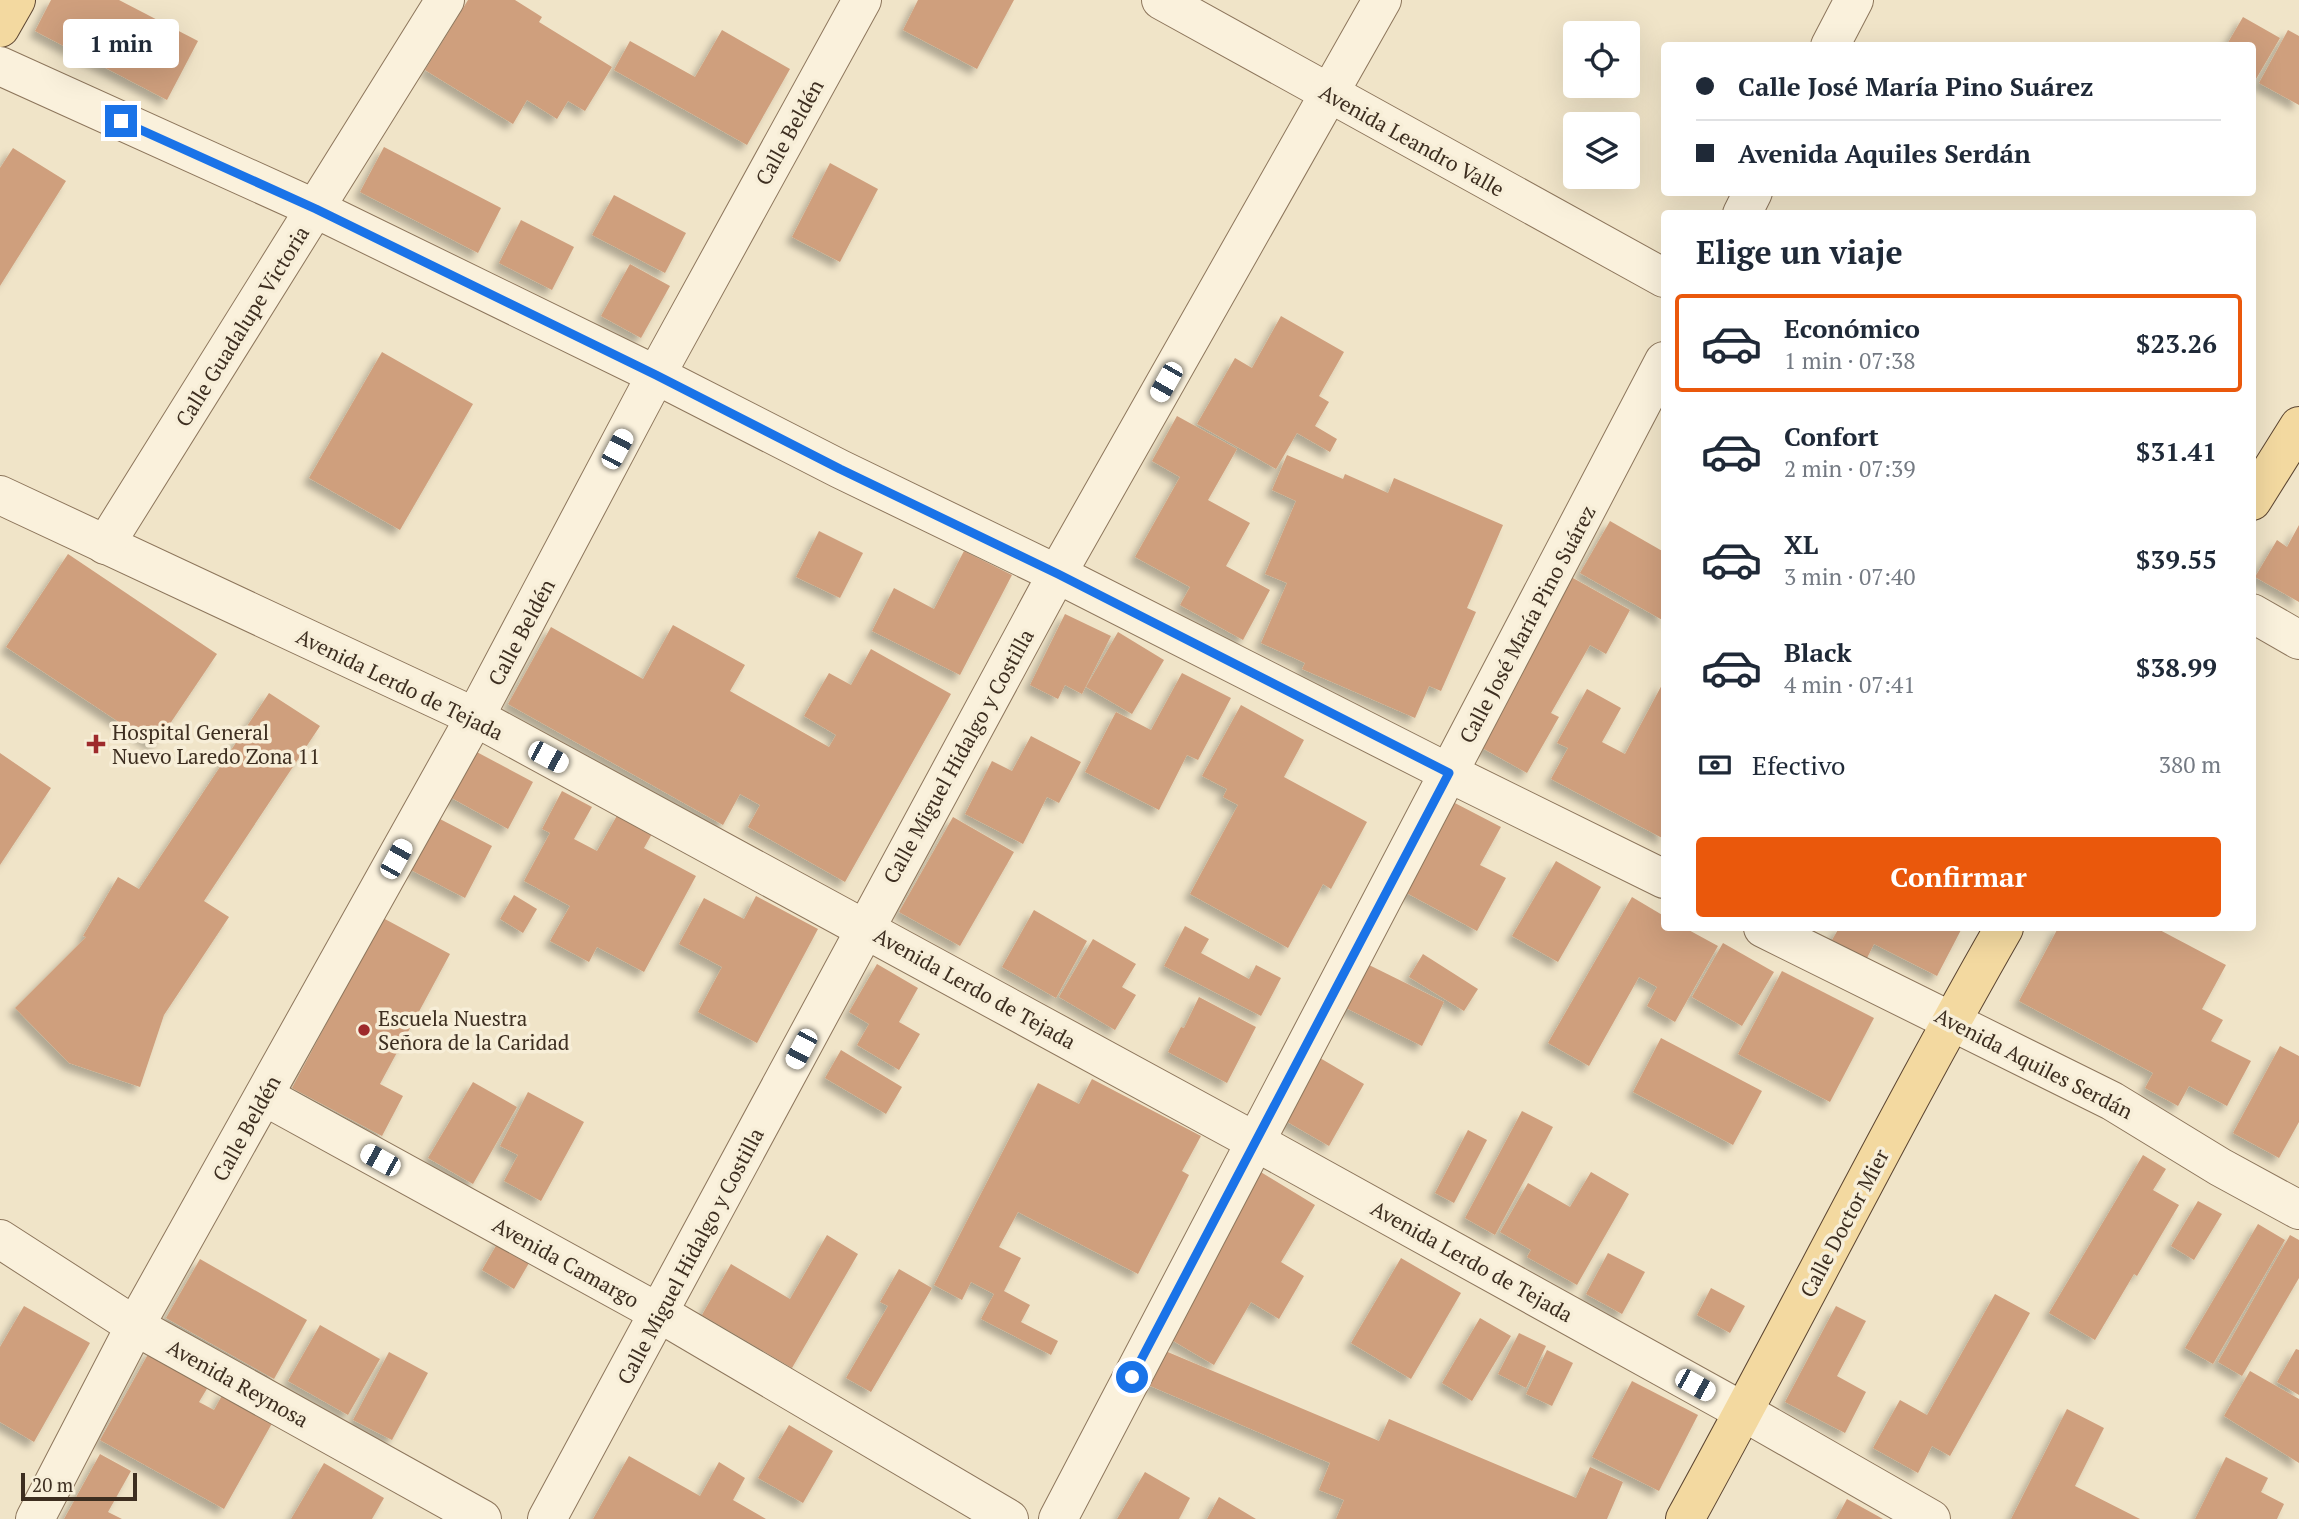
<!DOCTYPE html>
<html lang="es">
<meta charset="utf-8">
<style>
:root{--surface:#fff;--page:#f2f2f3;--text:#1f2937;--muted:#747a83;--line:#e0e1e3;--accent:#ea580c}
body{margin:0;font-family:"PT Serif",serif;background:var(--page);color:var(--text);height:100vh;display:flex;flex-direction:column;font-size:26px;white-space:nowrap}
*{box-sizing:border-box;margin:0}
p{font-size:23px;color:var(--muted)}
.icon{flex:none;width:38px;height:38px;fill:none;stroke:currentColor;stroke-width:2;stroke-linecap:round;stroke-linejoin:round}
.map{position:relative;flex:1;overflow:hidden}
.side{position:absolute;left:1661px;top:210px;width:595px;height:721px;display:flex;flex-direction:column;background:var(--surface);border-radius:7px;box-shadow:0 7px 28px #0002}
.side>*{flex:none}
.top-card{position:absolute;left:1661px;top:42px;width:595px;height:154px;border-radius:7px;box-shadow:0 7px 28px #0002;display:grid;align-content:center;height:154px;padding:0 35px;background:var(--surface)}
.tools{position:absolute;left:1563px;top:21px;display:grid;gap:14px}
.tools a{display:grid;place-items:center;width:77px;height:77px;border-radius:7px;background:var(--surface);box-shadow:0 7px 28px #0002;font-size:35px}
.scale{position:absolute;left:21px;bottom:18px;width:116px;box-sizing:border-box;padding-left:7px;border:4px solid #3d2e20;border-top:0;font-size:19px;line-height:24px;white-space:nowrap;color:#3d2e20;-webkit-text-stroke:5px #f7eed8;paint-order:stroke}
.end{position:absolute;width:32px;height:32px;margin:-16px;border:9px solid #1a73e8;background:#fff;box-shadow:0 0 0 4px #fff}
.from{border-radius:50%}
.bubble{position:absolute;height:49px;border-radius:7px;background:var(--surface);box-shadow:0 7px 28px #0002;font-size:23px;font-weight:800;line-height:49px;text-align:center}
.car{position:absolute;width:21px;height:42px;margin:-21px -10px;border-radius:9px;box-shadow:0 0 5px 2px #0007;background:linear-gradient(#fff 24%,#345 0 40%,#fff 0 76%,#345 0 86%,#fff 0)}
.top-card b{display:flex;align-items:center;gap:24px;height:66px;font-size:26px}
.top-card b+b{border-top:2px solid var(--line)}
.top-card i{width:18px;height:18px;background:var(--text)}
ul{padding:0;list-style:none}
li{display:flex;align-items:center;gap:21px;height:98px;margin:0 14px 10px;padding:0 21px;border:4px solid transparent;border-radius:7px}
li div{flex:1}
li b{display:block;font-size:26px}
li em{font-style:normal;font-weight:800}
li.active{border-color:var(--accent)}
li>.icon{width:63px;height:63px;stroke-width:1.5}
h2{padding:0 35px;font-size:32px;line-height:84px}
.pay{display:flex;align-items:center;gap:18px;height:77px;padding:0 35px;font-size:26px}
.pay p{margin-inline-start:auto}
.button{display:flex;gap:14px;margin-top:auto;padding:14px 35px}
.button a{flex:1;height:80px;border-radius:7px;background:var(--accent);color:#fff;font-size:28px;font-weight:800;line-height:80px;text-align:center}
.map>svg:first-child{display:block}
.building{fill:#cf9f7d;filter:url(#shadow)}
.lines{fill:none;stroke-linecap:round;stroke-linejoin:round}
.minor-casing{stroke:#8d765c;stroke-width:40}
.major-casing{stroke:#5b4430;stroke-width:40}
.minor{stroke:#faf1dc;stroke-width:38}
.major{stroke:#f3d9a0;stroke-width:38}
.route{stroke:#1a73e8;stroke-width:9}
.poi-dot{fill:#9e2a2b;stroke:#f7eed8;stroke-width:2.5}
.labels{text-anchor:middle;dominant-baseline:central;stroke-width:7;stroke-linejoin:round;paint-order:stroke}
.street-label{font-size:21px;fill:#3d2e20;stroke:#f7eed8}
.poi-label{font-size:21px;fill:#3d2e20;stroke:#f7eed8;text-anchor:start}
</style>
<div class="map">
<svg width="2299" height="1519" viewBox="0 0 2299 1519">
<defs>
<filter id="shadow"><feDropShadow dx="-6" dy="6" stdDeviation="3.5" flood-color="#0004"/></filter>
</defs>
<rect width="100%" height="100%" fill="#f0e4c8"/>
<g class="building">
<path d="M51,0H119L198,41L167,100L35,31Z"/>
<path d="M468,0H515L542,17L539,22L612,67L585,111L568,101L557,119L527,100L513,124L425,70Z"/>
<path d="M918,0H1014L977,69L903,30Z"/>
<path d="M2243,17L2280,38L2256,79L2252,76V46H2226Z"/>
<path d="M722,30L790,69L747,145L614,70L630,41L695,77Z"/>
<path d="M2288,30L2299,36V105L2259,83Z"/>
<path d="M384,147L501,208L478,253L360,192Z"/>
<path d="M13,148L66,181L0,286V168Z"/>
<path d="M830,163L878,189L840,262L792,237Z"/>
<path d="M614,195L686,233L665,273L592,235Z"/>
<path d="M521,220L574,247L552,290L499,263Z"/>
<path d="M630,264L670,286L641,338L601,316Z"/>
<path d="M1281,316L1344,352L1319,396L1329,402L1315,426L1337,439L1330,452L1297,433L1276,469L1197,424L1235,358L1252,368Z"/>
<path d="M382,352L473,404L400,530L309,478Z"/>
<path d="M1177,416L1237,449L1208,500L1250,523L1226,566L1270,590L1243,640L1180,605L1190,587L1135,557L1180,477L1152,461Z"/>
<path d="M1287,455L1343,479L1345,474L1388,493L1394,478L1503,525L1467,608L1476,612L1441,691L1429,686L1415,718L1302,669L1305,663L1261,643L1287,583L1265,574L1296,501L1272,490Z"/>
<path d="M1610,521L1664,552V621L1580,573Z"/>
<path d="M2299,525V602L2255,577L2277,540L2287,547Z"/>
<path d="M819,531L863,553L840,598L796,577Z"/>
<path d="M964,551L1012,575L960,675L872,631L894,588L934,609Z"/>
<path d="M68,554L217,654L155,746L6,647Z"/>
<path d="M1564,573L1630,610L1606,654L1590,645L1551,713L1559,717L1527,773L1468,740Z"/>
<path d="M1065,614L1111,636L1082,694L1065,685L1058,699L1030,685Z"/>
<path d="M673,625L745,665L730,691L829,747L836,735L804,716L829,673L851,685L871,649L951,694L845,882L748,827L760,805L740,794L723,825L508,704L551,627L643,679Z"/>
<path d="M1118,632L1164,660L1132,714L1086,687Z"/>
<path d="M1182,673L1231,698L1198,760L1187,755L1159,810L1085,772L1116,712L1151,730Z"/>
<path d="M1664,681V839L1551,779L1568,748L1557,743L1587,689L1621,708L1602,742L1625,754Z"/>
<path d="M269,693L320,726L204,901L229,917L164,1015L140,1087L69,1063L15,1008L86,937L83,936L118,877L139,889Z"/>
<path d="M1241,705L1304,740L1284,777L1367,822L1331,889L1323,884L1288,948L1190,894L1238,805L1223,797L1227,789L1202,776Z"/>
<path d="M1031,736L1081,762L1059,803L1047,797L1023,844L965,814L992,761L1012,771Z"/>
<path d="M473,750L533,782L508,829L448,796Z"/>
<path d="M0,753L51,788L0,865Z"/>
<path d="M562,791L592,807L574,839L597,851L619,812L653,832L644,848L696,876L644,972L597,947L589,962L550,941L570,906L524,881L550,833L542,829Z"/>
<path d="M1451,801L1501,827L1480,865L1506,878L1477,931L1403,891Z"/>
<path d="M953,817L1014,852L960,946L899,912Z"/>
<path d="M438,818L492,846L465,898L411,870Z"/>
<path d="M1556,861L1601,887L1558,962L1512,936Z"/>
<path d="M514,895L537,909L523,933L500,919Z"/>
<path d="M756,896L818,929L757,1043L698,1012L722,967L679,944L704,898L744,919Z"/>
<path d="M1632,897L1664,916V928H1685L1718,946L1675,1022L1647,1006L1657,987L1639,977L1589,1066L1548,1043Z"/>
<path d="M1034,910L1087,941L1056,998L1002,967Z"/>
<path d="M383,918L450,954L380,1084L403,1096L382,1136L292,1088Z"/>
<path d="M1185,926L1209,939L1201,953L1249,979L1256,965L1281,978L1261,1016L1164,966Z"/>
<path d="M1839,928H1962L1937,976L1874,944L1867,958L1832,940Z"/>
<path d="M2058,928H2156L2226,965L2202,1009L2223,1020L2211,1041L2251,1061L2227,1106L2189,1086L2178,1106L2145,1088L2153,1073L2019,1001Z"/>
<path d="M1093,939L1136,964L1122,987L1136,995L1115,1030L1059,997Z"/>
<path d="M1723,943L1774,972L1742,1026L1692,997Z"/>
<path d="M1423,954L1478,989L1464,1011L1409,977Z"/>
<path d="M1365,963L1444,1002L1422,1046L1344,1007Z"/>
<path d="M877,964L918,988L899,1022L920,1034L899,1070L857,1045L869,1024L849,1012Z"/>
<path d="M1782,971L1874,1018L1830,1102L1738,1054Z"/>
<path d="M1199,997L1256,1027L1227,1083L1168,1052L1181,1027L1184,1028Z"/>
<path d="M1661,1038L1762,1091L1733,1145L1633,1092Z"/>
<path d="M2280,1046L2299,1056V1122L2279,1158L2233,1133Z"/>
<path d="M841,1050L902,1087L886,1114L825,1078Z"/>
<path d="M1320,1058L1364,1084L1329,1146L1284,1120Z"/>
<path d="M1092,1079L1201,1136L1182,1171L1189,1175L1138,1274L1018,1212L999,1247L1021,1258L1004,1291L1030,1305L1021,1322L1058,1341L1051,1355L981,1319L994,1294L971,1282L962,1300L934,1285L1038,1083L1079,1104Z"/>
<path d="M473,1082L517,1107L473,1184L428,1158Z"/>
<path d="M528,1092L584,1122L541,1201L504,1181L518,1155L500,1146Z"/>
<path d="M1522,1111L1553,1127L1495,1235L1465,1218Z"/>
<path d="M1468,1130L1487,1140L1454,1203L1435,1193Z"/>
<path d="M2143,1155L2166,1169L2153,1190L2179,1205L2137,1276L2134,1274L2095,1340L2049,1313Z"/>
<path d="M1259,1171L1315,1205L1281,1262L1304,1276L1279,1319L1251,1302L1214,1365L1170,1339L1204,1283L1196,1278Z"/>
<path d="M1591,1172L1629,1194L1577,1285L1527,1257L1531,1250L1500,1232L1528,1183L1570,1207Z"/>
<path d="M2198,1201L2222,1214L2194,1260L2171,1246Z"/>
<path d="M2258,1224L2285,1240L2213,1364L2185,1348Z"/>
<path d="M827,1235L858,1254L792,1368L702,1315L731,1264L790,1299Z"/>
<path d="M2290,1235L2299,1240V1278L2242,1376L2218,1362Z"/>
<path d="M501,1237L533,1256L514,1289L482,1270Z"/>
<path d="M1608,1253L1645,1272L1622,1314L1586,1294Z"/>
<path d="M1401,1258L1461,1293L1411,1379L1351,1343Z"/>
<path d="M200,1259L307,1320L274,1379L166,1318Z"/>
<path d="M899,1269L932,1288L871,1392L846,1378L888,1306L880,1302Z"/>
<path d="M1711,1288L1745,1306L1730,1333L1697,1315Z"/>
<path d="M1995,1294L2030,1313L1950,1456L1932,1446L1918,1473L1873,1448L1900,1400L1927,1415Z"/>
<path d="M24,1306L90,1343L34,1442L0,1422V1347Z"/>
<path d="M1836,1306L1866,1321L1837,1376L1866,1392L1845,1433L1785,1402Z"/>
<path d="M1480,1318L1511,1336L1472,1401L1442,1383Z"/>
<path d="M320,1325L380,1359L348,1415L288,1381Z"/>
<path d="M1519,1333L1546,1346L1526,1388L1498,1374Z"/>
<path d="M151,1349L211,1382L199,1402L214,1410L225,1390L275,1418L224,1509L100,1440Z"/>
<path d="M2296,1349L2299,1350V1395L2277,1382Z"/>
<path d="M1163,1350L1379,1441L1389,1419L1576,1498L1590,1467L1623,1482L1607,1519H1336L1344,1500L1319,1490L1330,1463L1148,1385Z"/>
<path d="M1547,1350L1573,1363L1552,1406L1526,1394Z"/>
<path d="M389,1352L428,1373L392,1440L353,1420Z"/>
<path d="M2250,1371L2299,1399V1463L2224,1416Z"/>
<path d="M1632,1381L1698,1415L1659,1491L1592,1457Z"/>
<path d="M2067,1409L2104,1428L2075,1486L2140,1519H2011Z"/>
<path d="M789,1425L833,1451L803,1503L758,1478Z"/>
<path d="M100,1454L131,1471L108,1512L122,1519H64Z"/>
<path d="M629,1456L700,1496L719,1462L745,1478L733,1500L766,1519H593Z"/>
<path d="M2226,1457L2268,1478L2261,1492L2284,1504L2277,1519H2195Z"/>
<path d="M324,1463L384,1498L372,1519H291Z"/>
<path d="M1145,1472L1190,1498L1179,1519H1117Z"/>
<path d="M1219,1497L1256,1519H1207Z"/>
<path d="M1847,1499L1883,1519H1836Z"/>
</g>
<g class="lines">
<defs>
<g id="minor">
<path d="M1161,0L1664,278"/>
<path d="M1830,46L1854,0"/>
<path d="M0,66L316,209L656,375L840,469L1057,574L1449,773L1664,879"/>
<path d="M1742,214L1753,192"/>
<path d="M0,495L475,717L1256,1142L1744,1412L1931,1519"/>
<path d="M105,545L445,0"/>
<path d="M2252,613L2299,640"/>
<path d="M1763,928L2112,1101L2220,1167L2299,1210"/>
<path d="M264,1096L659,1313L1009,1519"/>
<path d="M0,1239L135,1326L482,1519"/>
<path d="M35,1519L135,1326L475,717L656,375L862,0"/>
<path d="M547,1519L1057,574L1382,0"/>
<path d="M1058,1519L1664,361"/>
</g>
<g id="major">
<path d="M0,28L16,0"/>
<path d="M2252,501L2299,426"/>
<path d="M1685,1519C1793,1323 1893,1122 2004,928"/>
</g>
</defs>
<use href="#minor" class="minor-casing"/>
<use href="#major" class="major-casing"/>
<use href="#minor" class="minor"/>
<use href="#major" class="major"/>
</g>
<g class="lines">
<path class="route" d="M121,121L316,209L656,375L840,469L1058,574L1449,773L1132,1377"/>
</g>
<g class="poi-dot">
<path d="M92.5 733.5h7v7h7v7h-7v7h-7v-7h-7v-7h7z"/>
<circle cx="364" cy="1030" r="7"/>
</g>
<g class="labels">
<g class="street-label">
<text transform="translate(789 132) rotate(-61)">Calle Beldén</text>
<text transform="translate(1412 140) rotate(29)">Avenida Leandro Valle</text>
<text transform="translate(242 326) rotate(-58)">Calle Guadalupe Victoria</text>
<text transform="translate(1527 624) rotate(-62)">Calle José María Pino Suárez</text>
<text transform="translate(521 632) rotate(-62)">Calle Beldén</text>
<text transform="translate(400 684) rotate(26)">Avenida Lerdo de Tejada</text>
<text transform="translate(958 756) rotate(-61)">Calle Miguel Hidalgo y Costilla</text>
<text transform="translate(975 988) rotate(29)">Avenida Lerdo de Tejada</text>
<text transform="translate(2034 1063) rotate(27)">Avenida Aquiles Serdán</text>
<text transform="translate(246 1128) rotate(-61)">Calle Beldén</text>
<text transform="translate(1844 1223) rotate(-62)">Calle Doctor Mier</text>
<text transform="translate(690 1256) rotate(-62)">Calle Miguel Hidalgo y Costilla</text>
<text transform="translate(1472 1261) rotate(29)">Avenida Lerdo de Tejada</text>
<text transform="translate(566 1262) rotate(29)">Avenida Camargo</text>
<text transform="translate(238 1383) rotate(29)">Avenida Reynosa</text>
</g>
<g class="poi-label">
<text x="112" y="732">Hospital General<tspan x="112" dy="24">Nuevo Laredo Zona 11</tspan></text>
<text x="378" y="1018">Escuela Nuestra<tspan x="378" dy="24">Señora de la Caridad</tspan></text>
</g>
</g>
</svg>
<div class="tools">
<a><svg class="icon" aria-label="locate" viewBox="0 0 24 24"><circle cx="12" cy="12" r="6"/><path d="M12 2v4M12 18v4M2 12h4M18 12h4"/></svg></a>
<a><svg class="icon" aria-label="layers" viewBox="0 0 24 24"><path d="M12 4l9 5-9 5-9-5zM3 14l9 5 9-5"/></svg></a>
</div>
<div class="scale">20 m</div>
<i class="end from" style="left:1132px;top:1377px"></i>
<i class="end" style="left:121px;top:121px"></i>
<div class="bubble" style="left:63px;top:19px;width:116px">1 min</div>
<i class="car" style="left:1166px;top:382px;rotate:210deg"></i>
<i class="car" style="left:617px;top:449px;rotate:28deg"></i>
<i class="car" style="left:548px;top:757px;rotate:118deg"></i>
<i class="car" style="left:396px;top:859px;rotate:29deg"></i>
<i class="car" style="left:801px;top:1049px;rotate:208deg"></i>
<i class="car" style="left:380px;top:1160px;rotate:299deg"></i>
<i class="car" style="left:1695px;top:1385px;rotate:119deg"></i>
<div class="top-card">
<b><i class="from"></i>Calle José María Pino Suárez</b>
<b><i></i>Avenida Aquiles Serdán</b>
</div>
<section class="side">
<h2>Elige un viaje</h2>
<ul>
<li class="active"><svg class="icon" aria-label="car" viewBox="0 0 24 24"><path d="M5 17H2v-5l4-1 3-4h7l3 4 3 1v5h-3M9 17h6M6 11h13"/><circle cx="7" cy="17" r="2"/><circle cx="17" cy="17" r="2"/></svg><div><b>Económico</b><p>1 min · 07:38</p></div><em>$23.26</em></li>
<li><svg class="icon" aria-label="car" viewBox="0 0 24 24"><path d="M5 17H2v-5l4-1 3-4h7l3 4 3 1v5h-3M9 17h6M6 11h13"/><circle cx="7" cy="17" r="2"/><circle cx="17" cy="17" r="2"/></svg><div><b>Confort</b><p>2 min · 07:39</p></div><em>$31.41</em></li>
<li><svg class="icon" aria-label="car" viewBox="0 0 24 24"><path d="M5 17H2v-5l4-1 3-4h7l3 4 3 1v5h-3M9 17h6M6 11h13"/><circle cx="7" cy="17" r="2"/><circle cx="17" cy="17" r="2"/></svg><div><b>XL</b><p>3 min · 07:40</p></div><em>$39.55</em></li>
<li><svg class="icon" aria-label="car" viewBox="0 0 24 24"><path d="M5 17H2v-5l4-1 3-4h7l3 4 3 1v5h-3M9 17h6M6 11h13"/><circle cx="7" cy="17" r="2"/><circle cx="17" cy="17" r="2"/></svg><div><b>Black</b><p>4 min · 07:41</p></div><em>$38.99</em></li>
</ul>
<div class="pay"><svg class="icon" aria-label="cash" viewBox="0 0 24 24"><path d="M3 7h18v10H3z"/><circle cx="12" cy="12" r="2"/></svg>Efectivo<p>380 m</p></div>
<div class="button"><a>Confirmar</a></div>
</section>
</div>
